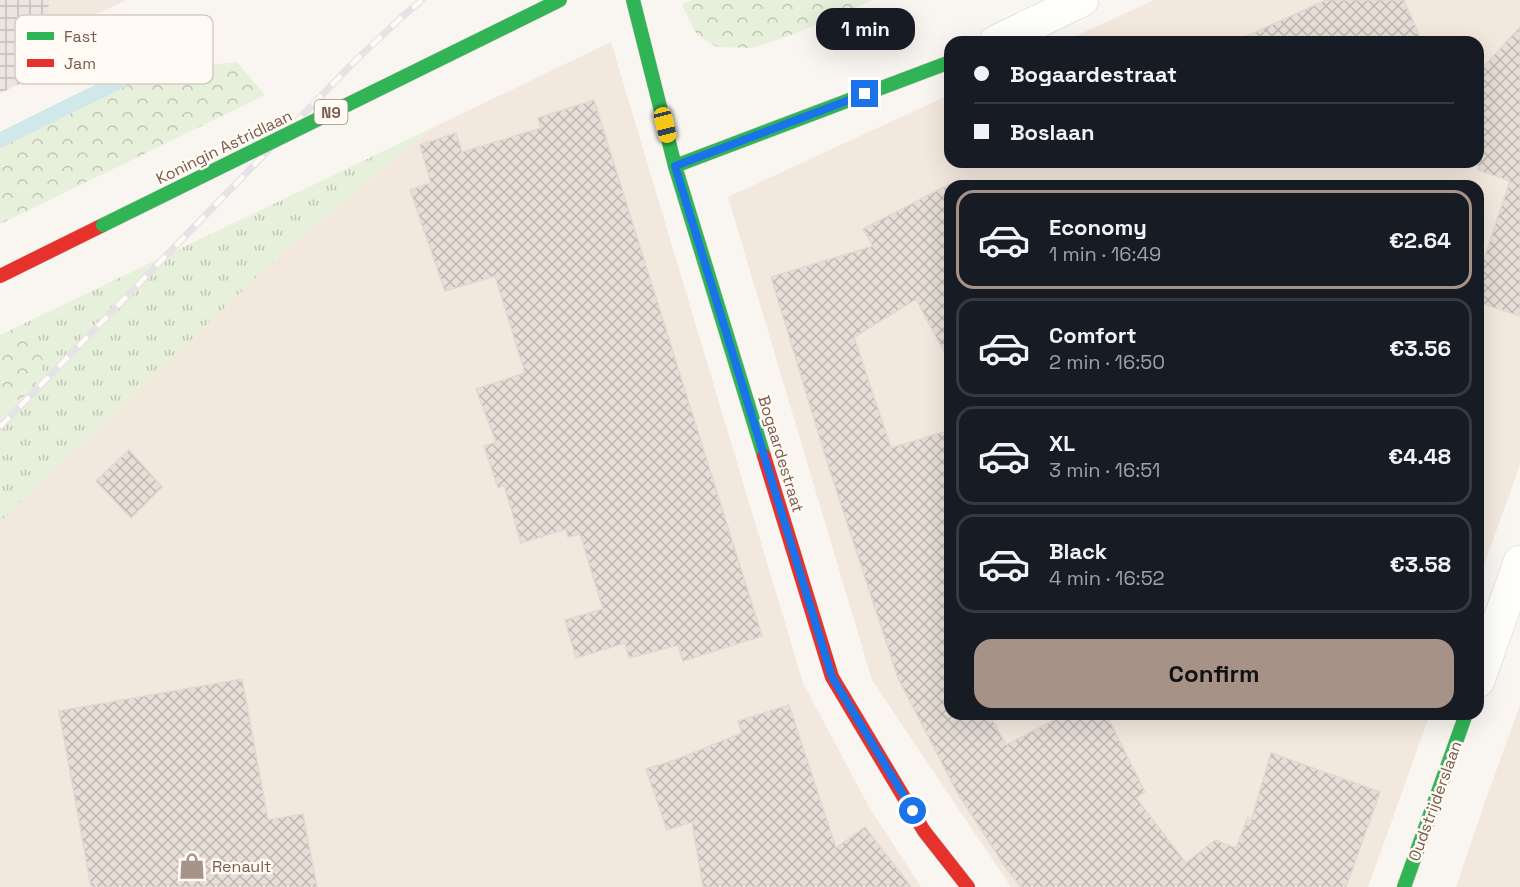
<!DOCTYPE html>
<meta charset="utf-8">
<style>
:root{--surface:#171b24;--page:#242831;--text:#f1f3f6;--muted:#9ea1a6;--line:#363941;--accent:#a69286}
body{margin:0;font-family:"Space Grotesk",sans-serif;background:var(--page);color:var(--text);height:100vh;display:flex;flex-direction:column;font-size:22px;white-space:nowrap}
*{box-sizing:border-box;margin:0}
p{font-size:20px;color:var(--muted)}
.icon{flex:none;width:33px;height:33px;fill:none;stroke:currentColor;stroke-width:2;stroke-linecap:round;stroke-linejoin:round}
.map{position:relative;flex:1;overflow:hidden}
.sheet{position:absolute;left:944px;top:180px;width:540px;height:540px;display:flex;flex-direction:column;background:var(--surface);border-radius:18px;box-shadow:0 6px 24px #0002}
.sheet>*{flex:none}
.top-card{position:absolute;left:944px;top:36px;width:540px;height:132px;border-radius:18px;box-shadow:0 6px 24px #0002;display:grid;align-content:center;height:132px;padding:0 30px;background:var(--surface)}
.end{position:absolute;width:27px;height:27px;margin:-14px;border:8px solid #1a73e8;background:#fff;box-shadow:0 0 0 3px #fff}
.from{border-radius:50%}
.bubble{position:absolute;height:42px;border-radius:18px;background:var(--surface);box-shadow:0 6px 24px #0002;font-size:20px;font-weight:800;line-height:42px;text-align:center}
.car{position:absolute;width:18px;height:36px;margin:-18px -9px;border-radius:8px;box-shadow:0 0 4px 2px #0007;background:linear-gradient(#f5c518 24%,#345 0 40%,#f5c518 0 76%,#345 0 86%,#f5c518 0)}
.top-card b{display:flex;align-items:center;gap:21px;height:57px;font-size:22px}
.top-card b+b{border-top:2px solid var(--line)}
.top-card i{width:15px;height:15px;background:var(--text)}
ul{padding:10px 0 0;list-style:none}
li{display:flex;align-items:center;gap:18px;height:99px;margin:0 12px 9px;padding:0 18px;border:3px solid var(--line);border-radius:18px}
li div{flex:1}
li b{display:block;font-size:22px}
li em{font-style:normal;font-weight:800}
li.active{border-color:var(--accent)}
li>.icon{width:54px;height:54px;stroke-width:1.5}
.action{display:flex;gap:12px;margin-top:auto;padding:12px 30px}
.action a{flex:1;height:69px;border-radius:18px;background:var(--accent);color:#111;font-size:24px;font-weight:800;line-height:69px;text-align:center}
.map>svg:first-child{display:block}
.residential{fill:#f2e8de}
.industrial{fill:url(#industrial-grid)}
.grass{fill:url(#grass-tufts)}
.forest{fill:url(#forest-crowns)}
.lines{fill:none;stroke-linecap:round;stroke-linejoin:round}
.stream{stroke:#d0e8ea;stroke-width:15}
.building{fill:url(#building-cross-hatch);stroke:#e2d8d2;stroke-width:1.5}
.street-casing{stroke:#d7d1cb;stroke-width:34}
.fast-casing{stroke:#d9d2cb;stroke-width:15}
.jam-casing{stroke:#d9d2cb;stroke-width:15}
.street{stroke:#fefefd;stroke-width:33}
.fast{stroke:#30b455;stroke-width:14}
.jam{stroke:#e5322d;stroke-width:14}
.rail-casing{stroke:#e6e3e7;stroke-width:7}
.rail{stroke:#fffaf3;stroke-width:4.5;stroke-dasharray:14;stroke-linecap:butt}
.fast-bridge-casing{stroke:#dad1cc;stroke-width:15;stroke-linecap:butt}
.fast-bridge{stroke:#30b455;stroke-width:14}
.route{stroke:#1a73e8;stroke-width:8}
.labels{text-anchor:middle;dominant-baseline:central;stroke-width:5;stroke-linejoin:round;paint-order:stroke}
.shield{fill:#fffaf3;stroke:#a28b7f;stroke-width:1.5}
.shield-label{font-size:15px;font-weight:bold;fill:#7a5c4d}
.street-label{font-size:16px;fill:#7a5c4d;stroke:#fffaf3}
.poi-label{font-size:16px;fill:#7a5c4d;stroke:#fffaf3;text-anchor:start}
.key{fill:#fffaf3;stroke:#d7cbc1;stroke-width:1.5}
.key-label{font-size:16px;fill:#7a5c4d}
</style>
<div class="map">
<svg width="1520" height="887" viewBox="0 0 1520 887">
<defs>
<pattern id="industrial-grid" width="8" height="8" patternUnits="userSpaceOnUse" patternTransform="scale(1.5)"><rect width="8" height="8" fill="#ede5e0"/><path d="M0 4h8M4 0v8" fill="none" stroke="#c5bdb8"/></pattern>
<pattern id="grass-tufts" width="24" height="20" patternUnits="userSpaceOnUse" patternTransform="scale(1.5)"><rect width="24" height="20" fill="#e7f0db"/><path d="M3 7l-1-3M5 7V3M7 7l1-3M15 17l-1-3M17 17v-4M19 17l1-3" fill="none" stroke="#c0c6b4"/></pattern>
<pattern id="forest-crowns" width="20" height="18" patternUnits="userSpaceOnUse" patternTransform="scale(1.5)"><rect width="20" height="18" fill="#e7f0db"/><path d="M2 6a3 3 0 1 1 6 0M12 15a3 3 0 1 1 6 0" fill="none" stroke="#c0c6b4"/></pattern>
<pattern id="building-cross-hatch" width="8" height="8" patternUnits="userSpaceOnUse" patternTransform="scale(1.5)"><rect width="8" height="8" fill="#e6ded7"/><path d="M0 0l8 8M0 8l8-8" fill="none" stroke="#bfb7b1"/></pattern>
</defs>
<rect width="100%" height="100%" fill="#f9f5f0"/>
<g class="residential">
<path d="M50,0H126L42,40Z"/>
<path d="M1154,0H1520V464L1478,582V186H950V714H1430L1368,887H1011L872,680L728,197L949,95L950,162H1478V42H1063Z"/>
<path d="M611,42L803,683L869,807L921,887H0V522L284,251L434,127Z"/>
<path d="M1520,705V887H1456L1485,802Z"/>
</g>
<path class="industrial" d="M0,0H50L42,40L39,75L0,93Z"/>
<path class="grass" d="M434,127L284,251L0,522V410L32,392L44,362L23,324Z"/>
<g class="forest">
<path d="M692,0H873L797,33L752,48L717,47L697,35L682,5Z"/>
<path d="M237,62L265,95L0,224V144L142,72Z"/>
<path d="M23,324L44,362L32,392L0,410V335Z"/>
</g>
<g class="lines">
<path class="stream" d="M0,140L130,76"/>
</g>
<g class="building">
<path d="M1326,0H1404L1422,42H1234Z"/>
<path d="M1520,27V316L1478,302V277L1510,181L1478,170V73Z"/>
<path d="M594,100L762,636L683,661L678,645L629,658L625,643L576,658L565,620L603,609L580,534L568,537L566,529L521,543L504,485L498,488L484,446L496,442L476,389L525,373L495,276L445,291L410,190L431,183L420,145L456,133L462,152L541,128L538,118Z"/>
<path d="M950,184V363L916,299L854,337L891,448L950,430V714H989L1006,745L1066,714H1106L1145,792L1136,798L1186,863L1215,840L1236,848L1248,817L1251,821L1271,753L1380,792L1346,887H1021L1006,868L957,792L898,678L829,468L771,277L873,246L863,229Z"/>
<path d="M129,450L162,487L131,518L96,481Z"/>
<path d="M242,679L268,820L303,814L317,887H91L59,711Z"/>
<path d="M789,705L836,848L865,827L911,887H703L692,822L667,830L646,769L675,760L742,733L738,721Z"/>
</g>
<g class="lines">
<defs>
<g id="street">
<path d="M996,42L1082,0"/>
<path d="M1478,681L1520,562"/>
</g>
<g id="fast">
<path d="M633,0L675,166L764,456"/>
<path d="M675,166L950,62"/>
<path d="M1404,887L1466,714"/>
</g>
<g id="jam">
<path d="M0,276L103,225"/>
<path d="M764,456L832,677L924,831L968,887"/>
</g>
</defs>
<use href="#street" class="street-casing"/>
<use href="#fast" class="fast-casing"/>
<use href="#jam" class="jam-casing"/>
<use href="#street" class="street"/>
<use href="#fast" class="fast"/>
<use href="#jam" class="jam"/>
<defs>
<path id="rail" d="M0,427L355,61L404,15L422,0"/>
</defs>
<use href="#rail" class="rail-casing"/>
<use href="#rail" class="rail"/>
<defs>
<path id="fast-bridge" d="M103,225L560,0"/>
</defs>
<use href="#fast-bridge" class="fast-bridge-casing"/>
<use href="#fast-bridge" class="fast-bridge"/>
</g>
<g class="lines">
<path class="route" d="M865,94L675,166L832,677L913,811"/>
</g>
<defs>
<symbol id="shop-bare" viewBox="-9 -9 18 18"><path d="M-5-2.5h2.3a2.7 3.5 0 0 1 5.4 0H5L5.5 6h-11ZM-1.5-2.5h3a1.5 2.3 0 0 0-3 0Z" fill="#a69286" stroke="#fffaf3" stroke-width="2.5" paint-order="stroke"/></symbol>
</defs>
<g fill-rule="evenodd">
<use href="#shop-bare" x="173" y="847" width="38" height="38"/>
</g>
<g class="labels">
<rect class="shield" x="314.5" y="100" width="33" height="24" rx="4.5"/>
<g class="shield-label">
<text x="331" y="112">N9</text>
</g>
<g class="street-label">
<text transform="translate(224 147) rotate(-26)">Koningin Astridlaan</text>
<text transform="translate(781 454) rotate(73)">Bogaardestraat</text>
<text transform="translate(1435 801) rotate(-70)">Oudstrijderslaan</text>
</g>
<g class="poi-label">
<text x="212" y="866">Renault</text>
</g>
</g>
<rect x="15" y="15" width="198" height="69" rx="9" class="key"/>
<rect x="27" y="32" width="27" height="8" fill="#30b455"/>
<rect x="27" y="59" width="27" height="8" fill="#e5322d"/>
<g class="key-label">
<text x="64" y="42">Fast</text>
<text x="64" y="69">Jam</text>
</g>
</svg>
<i class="end from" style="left:913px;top:811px"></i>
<i class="end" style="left:865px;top:94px"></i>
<div class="bubble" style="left:816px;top:8px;width:99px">1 min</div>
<i class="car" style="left:665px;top:125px;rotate:166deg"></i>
<div class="top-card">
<b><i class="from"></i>Bogaardestraat</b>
<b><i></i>Boslaan</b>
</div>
<section class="sheet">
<ul>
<li class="active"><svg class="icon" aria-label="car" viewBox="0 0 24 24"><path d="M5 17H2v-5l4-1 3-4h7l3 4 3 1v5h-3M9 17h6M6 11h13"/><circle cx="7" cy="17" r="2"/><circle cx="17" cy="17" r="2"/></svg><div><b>Economy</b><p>1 min · 16:49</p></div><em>€2.64</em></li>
<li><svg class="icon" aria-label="car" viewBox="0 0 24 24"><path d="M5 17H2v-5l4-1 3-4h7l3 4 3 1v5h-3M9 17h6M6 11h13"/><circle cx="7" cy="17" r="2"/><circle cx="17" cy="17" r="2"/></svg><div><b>Comfort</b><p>2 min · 16:50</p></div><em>€3.56</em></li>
<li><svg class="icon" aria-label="car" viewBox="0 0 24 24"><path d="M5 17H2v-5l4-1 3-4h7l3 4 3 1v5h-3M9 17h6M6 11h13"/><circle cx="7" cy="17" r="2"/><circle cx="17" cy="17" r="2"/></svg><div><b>XL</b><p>3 min · 16:51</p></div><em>€4.48</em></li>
<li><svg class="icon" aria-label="car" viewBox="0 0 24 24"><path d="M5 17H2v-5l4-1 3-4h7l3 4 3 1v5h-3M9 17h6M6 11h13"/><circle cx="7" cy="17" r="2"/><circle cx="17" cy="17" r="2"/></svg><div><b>Black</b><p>4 min · 16:52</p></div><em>€3.58</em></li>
</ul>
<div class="action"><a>Confirm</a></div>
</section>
</div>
